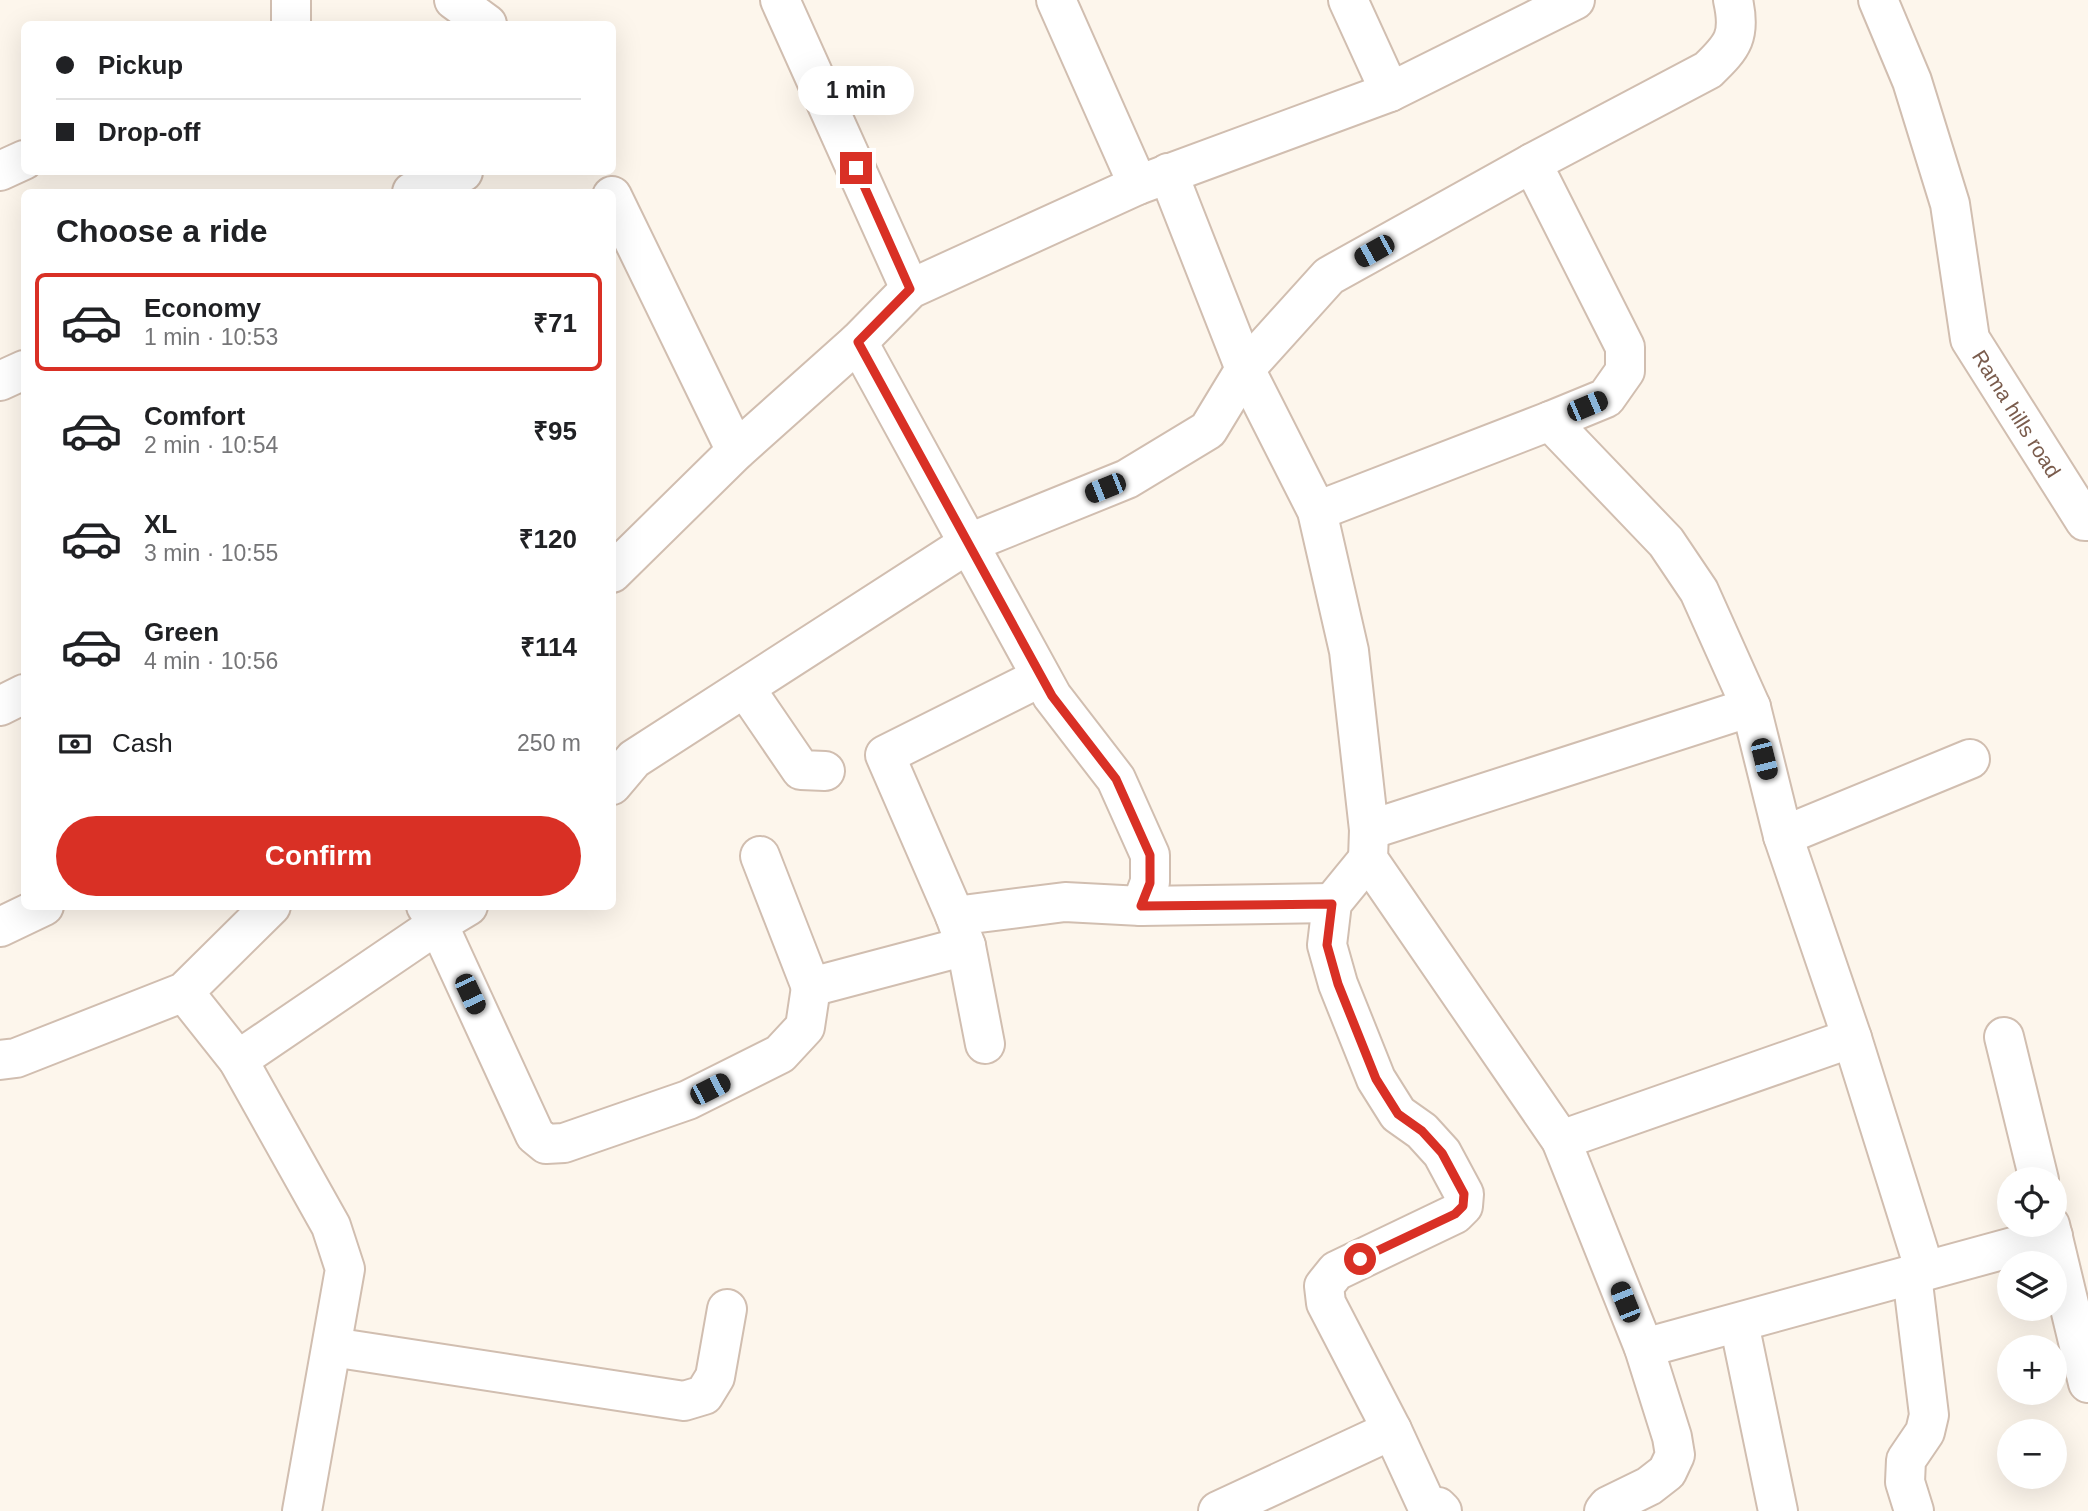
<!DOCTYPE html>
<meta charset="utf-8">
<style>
:root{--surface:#fff;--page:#f2f2f2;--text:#202124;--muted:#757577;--line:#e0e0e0;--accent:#d93025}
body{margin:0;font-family:Helvetica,sans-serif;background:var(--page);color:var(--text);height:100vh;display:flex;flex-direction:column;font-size:26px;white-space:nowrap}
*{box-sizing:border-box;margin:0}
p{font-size:23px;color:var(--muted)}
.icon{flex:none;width:38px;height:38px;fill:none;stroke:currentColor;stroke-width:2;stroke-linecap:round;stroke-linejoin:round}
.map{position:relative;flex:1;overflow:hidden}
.drawer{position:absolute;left:21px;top:189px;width:595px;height:721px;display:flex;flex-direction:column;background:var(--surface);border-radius:10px;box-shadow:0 7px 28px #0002}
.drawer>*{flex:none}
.hud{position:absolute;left:21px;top:21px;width:595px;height:154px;border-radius:10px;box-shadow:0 7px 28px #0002;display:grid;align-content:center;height:154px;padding:0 35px;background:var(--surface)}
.tools{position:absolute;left:1997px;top:1167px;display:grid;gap:14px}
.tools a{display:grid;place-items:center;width:70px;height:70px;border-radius:50%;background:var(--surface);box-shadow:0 7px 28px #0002;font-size:35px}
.end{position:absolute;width:32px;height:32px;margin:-16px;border:9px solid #d93025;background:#fff;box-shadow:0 0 0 4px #fff}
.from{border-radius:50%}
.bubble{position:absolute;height:49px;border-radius:24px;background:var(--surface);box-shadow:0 7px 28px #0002;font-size:23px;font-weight:700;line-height:49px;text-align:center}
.car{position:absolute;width:21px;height:42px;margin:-21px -10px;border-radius:9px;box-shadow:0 0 5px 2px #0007;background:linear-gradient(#222 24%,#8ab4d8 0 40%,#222 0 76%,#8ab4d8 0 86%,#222 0)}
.hud b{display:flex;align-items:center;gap:24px;height:66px;font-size:26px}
.hud b+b{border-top:2px solid var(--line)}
.hud i{width:18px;height:18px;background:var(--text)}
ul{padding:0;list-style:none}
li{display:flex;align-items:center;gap:21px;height:98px;margin:0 14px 10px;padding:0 21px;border:4px solid transparent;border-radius:10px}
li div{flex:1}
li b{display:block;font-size:26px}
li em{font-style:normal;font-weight:700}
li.active{border-color:var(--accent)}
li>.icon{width:63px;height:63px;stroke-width:1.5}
h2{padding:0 35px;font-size:32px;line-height:84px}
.pay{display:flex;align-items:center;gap:18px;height:77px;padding:0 35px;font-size:26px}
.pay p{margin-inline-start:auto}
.action{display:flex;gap:14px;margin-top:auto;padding:14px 35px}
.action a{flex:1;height:80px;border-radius:42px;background:var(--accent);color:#fff;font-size:28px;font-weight:700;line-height:80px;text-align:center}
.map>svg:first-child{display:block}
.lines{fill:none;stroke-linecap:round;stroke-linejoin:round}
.minor-casing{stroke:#d1beb0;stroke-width:42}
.tertiary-casing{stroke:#d1beb0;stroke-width:42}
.minor{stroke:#fff;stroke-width:38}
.tertiary{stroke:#fff;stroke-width:38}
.route{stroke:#d93025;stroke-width:9}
.labels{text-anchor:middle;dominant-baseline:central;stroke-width:7;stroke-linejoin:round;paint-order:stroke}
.street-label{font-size:21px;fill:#7a5c4d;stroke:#fffaf3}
</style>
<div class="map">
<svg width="2088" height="1511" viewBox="0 0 2088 1511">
<rect width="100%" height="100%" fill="#fdf6ec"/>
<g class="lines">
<defs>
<g id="minor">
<path d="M291,0V24"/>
<path d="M780,0L910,289"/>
<path d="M1056,0L1138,185"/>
<path d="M1348,0L1390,92"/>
<path id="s1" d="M1878,0L1912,81L1950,204L1970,339L2085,521H2088"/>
<path d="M0,171L24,160"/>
<path d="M1168,173L1245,369L1317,511L1349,651L1369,830L1368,859L1561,1140L1644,1348L1672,1437L1675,1455L1667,1472L1649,1486L1608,1506L1604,1511"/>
<path d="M412,192L463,172"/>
<path d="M858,342L1052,696L1116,779L1150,855V882L1141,906"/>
<path d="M0,381L24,370"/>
<path d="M1550,421L1606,398L1625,371V347L1532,163L1708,70C1733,46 1741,36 1733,0"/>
<path d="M1317,511L1550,421L1666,542L1699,591L1751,707L1783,836L1852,1038L1925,1271"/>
<path d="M745,688L801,770L825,771"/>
<path d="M0,706L24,694"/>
<path d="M612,785L634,759L969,543L1127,479L1208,430L1245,369L1329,276L1532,163"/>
<path d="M1369,830L1751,707"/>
<path d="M1783,836L1970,759"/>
<path d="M760,856L811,987L966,946"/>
<path d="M1368,859L1332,903L1327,945L1338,984L1376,1079L1398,1114L1422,1131L1442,1153L1464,1194L1463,1206L1455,1214L1336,1271L1324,1286L1326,1303L1392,1430L1427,1506L1438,1507L1442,1511"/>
<path d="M426,906L438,924L535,1135L546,1144L564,1143L688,1100L780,1054L805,1027L811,987"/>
<path d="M955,916L885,755L1041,677"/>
<path d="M0,927L44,906"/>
<path d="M184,992L238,1060L331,1226L345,1269L302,1511"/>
<path d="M2004,1037L2039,1180"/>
<path d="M985,1044L966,946L955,916L1065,902L1141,906L1332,903"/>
<path d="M238,1060L438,924L468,906"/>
<path d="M1561,1140L1852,1038"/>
<path d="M2050,1225L2088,1383"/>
<path d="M1912,1275L1929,1415L1925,1432L1906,1460L1905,1482L1914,1511"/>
<path d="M1739,1323L1778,1511"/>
<path d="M332,1347L684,1401L704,1395L715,1377L727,1309"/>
<path d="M1644,1348L2053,1236"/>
<path d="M1218,1511L1392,1430"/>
</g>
<g id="tertiary">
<path d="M454,0L487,24"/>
<path d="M612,196L736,451"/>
<path d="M612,573L736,451L858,342L910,289L1138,185L1390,92L1575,0"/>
<path d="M0,1060L16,1058L184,992L271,906"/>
</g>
</defs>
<use href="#minor" class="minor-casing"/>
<use href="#tertiary" class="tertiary-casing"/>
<use href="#minor" class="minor"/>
<use href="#tertiary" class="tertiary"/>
</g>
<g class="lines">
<path class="route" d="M856,168L910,289L858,342L1052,696L1116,779L1150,855V883L1141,906L1332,904L1327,945L1338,984L1376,1079L1398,1114L1422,1131L1442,1153L1464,1194L1463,1206L1455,1214L1360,1259"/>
</g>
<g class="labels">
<g class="street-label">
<text stroke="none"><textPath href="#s1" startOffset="441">Rama hills road</textPath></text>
</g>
</g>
</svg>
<div class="tools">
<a><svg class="icon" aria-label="locate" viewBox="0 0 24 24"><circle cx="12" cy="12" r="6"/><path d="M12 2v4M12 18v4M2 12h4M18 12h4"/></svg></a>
<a><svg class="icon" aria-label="layers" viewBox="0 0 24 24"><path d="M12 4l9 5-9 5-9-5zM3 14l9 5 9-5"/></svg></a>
<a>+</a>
<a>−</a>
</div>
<i class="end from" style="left:1360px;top:1259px"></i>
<i class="end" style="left:856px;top:168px"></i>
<div class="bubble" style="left:798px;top:66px;width:116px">1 min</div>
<i class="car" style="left:1374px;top:251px;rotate:241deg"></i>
<i class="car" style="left:1587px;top:406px;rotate:67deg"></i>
<i class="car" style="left:1105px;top:488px;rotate:248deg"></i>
<i class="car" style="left:1764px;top:759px;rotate:166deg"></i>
<i class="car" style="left:470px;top:994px;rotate:155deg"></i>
<i class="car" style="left:710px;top:1089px;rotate:63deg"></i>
<i class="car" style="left:1625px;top:1302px;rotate:338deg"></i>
<div class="hud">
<b><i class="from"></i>Pickup</b>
<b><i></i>Drop-off</b>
</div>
<section class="drawer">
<h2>Choose a ride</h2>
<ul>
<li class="active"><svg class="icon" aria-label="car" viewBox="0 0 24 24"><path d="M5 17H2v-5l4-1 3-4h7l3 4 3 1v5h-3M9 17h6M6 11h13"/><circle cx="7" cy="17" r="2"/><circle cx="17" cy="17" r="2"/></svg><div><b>Economy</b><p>1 min · 10:53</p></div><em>₹71</em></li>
<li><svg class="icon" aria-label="car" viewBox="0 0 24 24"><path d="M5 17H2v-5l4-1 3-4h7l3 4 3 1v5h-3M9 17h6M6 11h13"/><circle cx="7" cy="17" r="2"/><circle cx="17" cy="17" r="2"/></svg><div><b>Comfort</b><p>2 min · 10:54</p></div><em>₹95</em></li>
<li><svg class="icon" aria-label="car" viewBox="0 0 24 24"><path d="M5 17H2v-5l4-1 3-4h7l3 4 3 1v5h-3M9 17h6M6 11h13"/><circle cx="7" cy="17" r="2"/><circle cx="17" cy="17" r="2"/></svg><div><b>XL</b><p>3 min · 10:55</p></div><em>₹120</em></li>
<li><svg class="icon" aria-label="car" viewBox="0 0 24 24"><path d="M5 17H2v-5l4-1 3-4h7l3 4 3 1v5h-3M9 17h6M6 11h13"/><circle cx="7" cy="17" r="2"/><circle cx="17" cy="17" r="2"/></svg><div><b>Green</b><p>4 min · 10:56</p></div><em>₹114</em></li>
</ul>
<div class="pay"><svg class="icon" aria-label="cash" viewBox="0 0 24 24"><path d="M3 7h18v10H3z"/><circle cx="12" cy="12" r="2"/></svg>Cash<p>250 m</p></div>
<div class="action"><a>Confirm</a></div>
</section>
</div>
